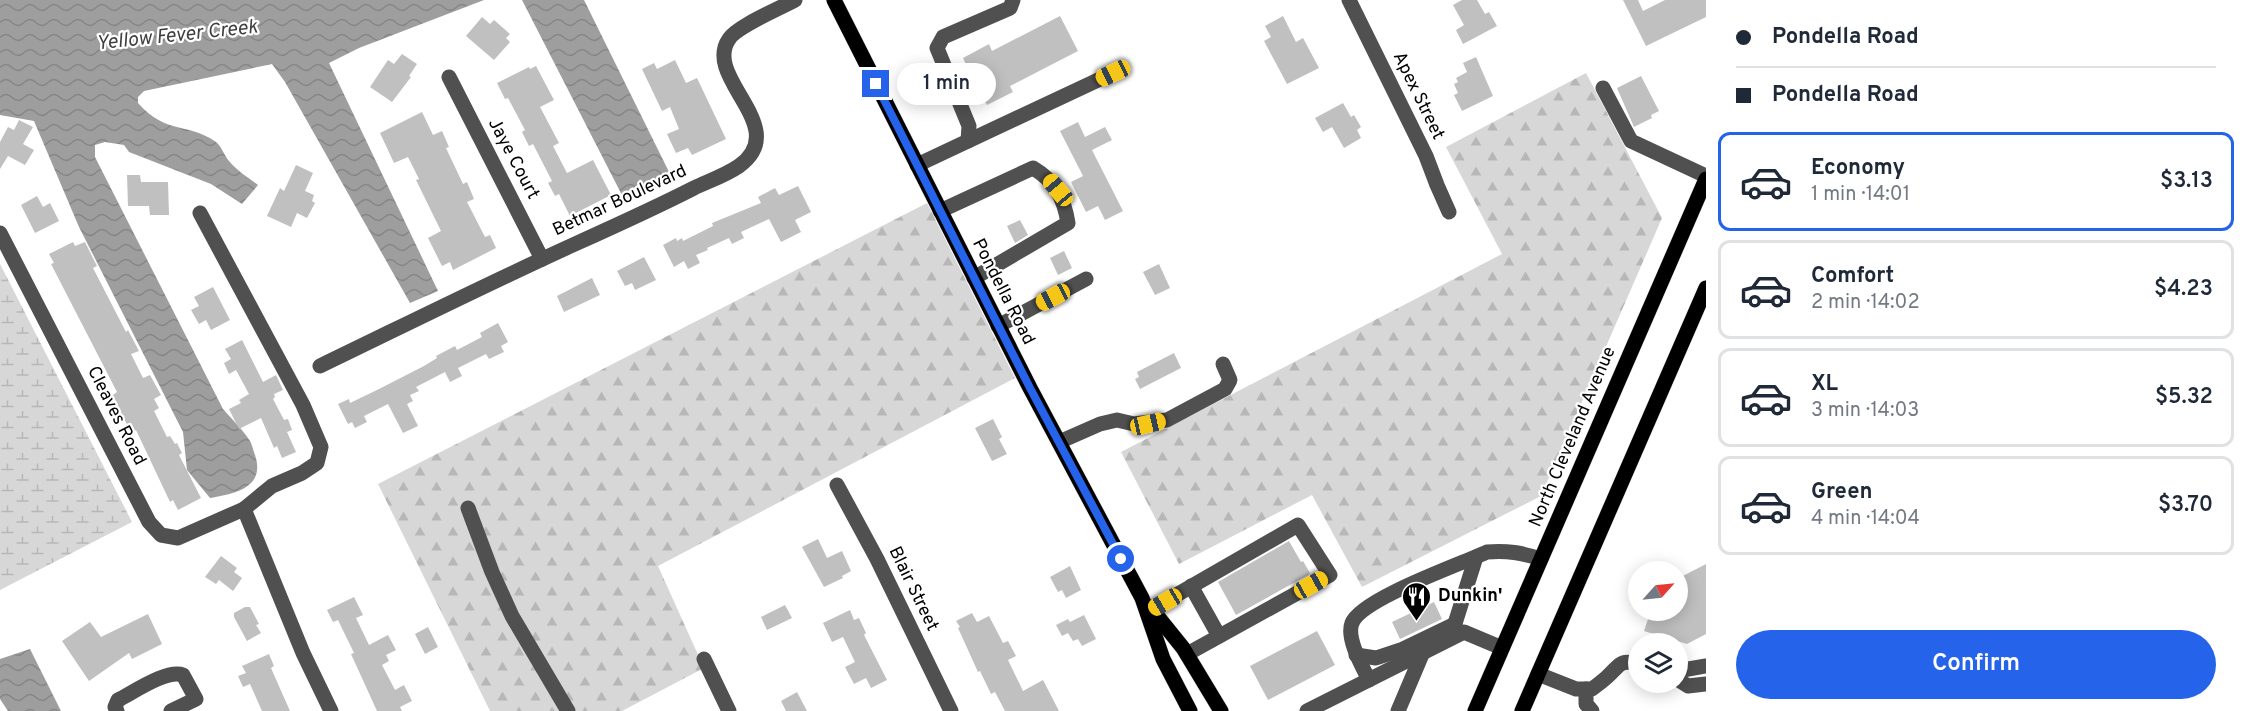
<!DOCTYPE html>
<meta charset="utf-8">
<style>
:root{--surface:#fff;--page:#f6f6f7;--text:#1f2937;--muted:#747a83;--line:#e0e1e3;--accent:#2563eb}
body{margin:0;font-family:Overpass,sans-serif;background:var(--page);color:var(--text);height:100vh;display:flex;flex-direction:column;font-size:22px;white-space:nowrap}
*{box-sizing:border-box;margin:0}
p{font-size:20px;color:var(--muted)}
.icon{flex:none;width:33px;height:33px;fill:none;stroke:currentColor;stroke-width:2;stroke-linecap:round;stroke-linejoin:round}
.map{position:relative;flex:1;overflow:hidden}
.panel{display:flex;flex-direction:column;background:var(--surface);width:540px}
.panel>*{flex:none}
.banner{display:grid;align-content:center;height:132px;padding:0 30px;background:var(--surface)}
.needle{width:39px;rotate:63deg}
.tools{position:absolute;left:1628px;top:561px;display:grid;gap:12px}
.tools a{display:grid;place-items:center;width:60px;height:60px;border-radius:50%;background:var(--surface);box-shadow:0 3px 15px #0003;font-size:30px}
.end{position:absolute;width:27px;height:27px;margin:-14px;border:8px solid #2563eb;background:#fff;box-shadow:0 0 0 3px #fff}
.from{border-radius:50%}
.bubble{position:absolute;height:42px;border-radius:21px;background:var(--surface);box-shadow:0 3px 15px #0003;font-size:20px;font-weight:600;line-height:42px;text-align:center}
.car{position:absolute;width:18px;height:36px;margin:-18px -9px;border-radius:8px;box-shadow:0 0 4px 2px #0007;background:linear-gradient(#f5c518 24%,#345 0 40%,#f5c518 0 76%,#345 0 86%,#f5c518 0)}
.banner b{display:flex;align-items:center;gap:21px;height:57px;font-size:22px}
.banner b+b{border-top:2px solid var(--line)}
.banner i{width:15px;height:15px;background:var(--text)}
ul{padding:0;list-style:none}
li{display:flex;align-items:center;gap:18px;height:99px;margin:0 12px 9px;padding:0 18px;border:3px solid var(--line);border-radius:12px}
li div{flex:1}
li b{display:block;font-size:22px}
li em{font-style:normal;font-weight:600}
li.active{border-color:var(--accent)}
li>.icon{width:54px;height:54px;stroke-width:1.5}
.action{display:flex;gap:12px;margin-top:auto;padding:12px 30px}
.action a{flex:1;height:69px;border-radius:36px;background:var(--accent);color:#fff;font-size:24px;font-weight:600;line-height:69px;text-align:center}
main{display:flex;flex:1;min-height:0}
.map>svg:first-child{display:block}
.forest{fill:url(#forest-firs)}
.wetland{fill:url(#wetland-marsh)}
.water{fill:url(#water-waves)}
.building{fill:#c0c0c0}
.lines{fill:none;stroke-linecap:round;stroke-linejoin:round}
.major-casing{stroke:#dbdbdb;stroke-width:16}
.minor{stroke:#505050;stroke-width:15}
.major{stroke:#000;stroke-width:15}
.route{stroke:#2563eb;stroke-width:8}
.labels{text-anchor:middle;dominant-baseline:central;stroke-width:4.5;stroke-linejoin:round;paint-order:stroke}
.street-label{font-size:18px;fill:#000;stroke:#fff}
.poi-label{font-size:18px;font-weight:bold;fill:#000;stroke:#fff;text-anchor:start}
.water-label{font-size:20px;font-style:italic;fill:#3f3f3f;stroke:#fff}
</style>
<main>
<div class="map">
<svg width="1706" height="711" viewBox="0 0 1706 711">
<defs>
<pattern id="forest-firs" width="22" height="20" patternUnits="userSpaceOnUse" patternTransform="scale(1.5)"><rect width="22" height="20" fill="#d7d7d7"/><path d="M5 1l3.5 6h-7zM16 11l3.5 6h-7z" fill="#b7b7b7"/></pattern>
<pattern id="wetland-marsh" width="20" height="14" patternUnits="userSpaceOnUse" patternTransform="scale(1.5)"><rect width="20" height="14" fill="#d7d7d7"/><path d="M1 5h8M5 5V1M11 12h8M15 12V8" fill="none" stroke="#b7b7b7"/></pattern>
<pattern id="water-waves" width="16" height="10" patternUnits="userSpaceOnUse" patternTransform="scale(1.5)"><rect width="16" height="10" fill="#9e9e9e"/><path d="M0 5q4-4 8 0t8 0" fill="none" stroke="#868686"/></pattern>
</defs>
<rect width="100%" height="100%" fill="#fff"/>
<g class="forest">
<path d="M1586,73L1662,218L1541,496L1362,587L1312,495L1179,564L1121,452L1502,254L1446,147Z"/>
<path d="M927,203L1015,378L658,566L704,668L622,711H490L378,484Z"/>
</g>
<path class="wetland" d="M0,264L132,522L0,590Z"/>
<g class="water">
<path d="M0,0H484L359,48L329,63L438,291L410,303L285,82L272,64L144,91L138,97V103C166,135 188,122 216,142C222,147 224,155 229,161C236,170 249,178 258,185L242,204L211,184L129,152L124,145L105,142L95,145V157L223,409C231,418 241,428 248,438C252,443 253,450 255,455C266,488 234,494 210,498L187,470L183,432L79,227L34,121L0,115Z"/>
<path d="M522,0H584L673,180L625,201Z"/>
<path d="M30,649L61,711H8L0,699V659Z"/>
</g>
<g class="building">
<path d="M1462,0H1477L1485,14L1489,12L1497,26L1463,44L1456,30L1464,25L1453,5Z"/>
<path d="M1623,0H1638L1643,11L1665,0H1706V17L1646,46Z"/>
<path d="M1060,16L1078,51L1010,86L1013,92L987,105L978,89L975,91L968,76L971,75L963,58L989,44L992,51Z"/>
<path d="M1283,16L1296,42L1303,38L1319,68L1287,84L1264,41L1271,37L1265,26Z"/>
<path d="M482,17L490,24L494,20L510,34L506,38L510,42L494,60L466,36Z"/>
<path d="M402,54L417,64L409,76L411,77L392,102L370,87L388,60L394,64Z"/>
<path d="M1476,57L1493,96L1462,111L1454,95L1458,93L1454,84L1458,82L1456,78L1467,72L1463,63Z"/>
<path d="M675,60L686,83L697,78L726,139L692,155L688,148L676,153L667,134L679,129L670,107L662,111L642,69L654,63L657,69Z"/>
<path d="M536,66L554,100L540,107L559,143L553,146L567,173L593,160L611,195L570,216L559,194L555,196L548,183L552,181L533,144L529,146L522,132L525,130L508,98L505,99L497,83L529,67L530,69Z"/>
<path d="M1641,76L1659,111L1651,115L1652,118L1634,127L1617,88Z"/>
<path d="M1343,103L1351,117L1354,115L1361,127L1357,130L1361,138L1344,148L1332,127L1323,132L1315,118Z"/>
<path d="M422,112L433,135L442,131L449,147L446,148L463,184L467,182L474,199L467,202L485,237L490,235L496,248L453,270L450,262L442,266L428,238L441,231L416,180L419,179L408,157L394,163L380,133Z"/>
<path d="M19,120L33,127L23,144L34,150L25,165L8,156L0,169V142L8,127L14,130Z"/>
<path d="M1078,122L1085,137L1105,127L1112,140L1092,150L1123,211L1105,220L1098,206L1086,212L1071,182L1083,176L1060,131Z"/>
<path d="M296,165L313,173L305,191L314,195L312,201L315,203L307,218L297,213L291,227L267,216L280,188L284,191Z"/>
<path d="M127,175H140L141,182H168L169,215H150L149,206H128Z"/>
<path d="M798,186L811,212L795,220L801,232L781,242L769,219L741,232L744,238L732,244L729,238L707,248L708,250L696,255L700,263L688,269L684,261L674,267L663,245L676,238L677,241L682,238L683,241L713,226L712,223L761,203L758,197L775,188L779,195Z"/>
<path d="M37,196L43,207L50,203L59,221L35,233L21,205Z"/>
<path d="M1020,220L1028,235L1015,243L1007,226Z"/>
<path d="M73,242L75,246L85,242L97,266L93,268L126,332L128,330L139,351L131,354L143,378L150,375L161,395L154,399L159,408L154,411L167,437L170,436L175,444L177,443L182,453L179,455L201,498L178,510L173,500L170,502L136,430L131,433L113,395L117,392L51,264L54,263L49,254Z"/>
<path d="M1064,251L1072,268L1058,275L1050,258Z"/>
<path d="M644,257L656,280L635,290L632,283L625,286L617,271Z"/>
<path d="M1159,264L1170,288L1155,295L1143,272Z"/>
<path d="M592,278L600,295L564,312L557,296Z"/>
<path d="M213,287L230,320L211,330L206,320L199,324L191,310L199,306L194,297Z"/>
<path d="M498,323L508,342L501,346L504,352L489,359L486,354L458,368L462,376L450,382L445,372L416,387L419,391L410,395L413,401L407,404L418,426L403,433L388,404L364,416L367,422L355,428L352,422L348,424L338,404L349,399L350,403L377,390L424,366L437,358L436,356L455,346L457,350L482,337L480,333Z"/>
<path d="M242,340L263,382L276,375L283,390L274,394L275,397L273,399L284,420L288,419L292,430L287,432L296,452L282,458L277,446L274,448L261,418L239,429L229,409L241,403L239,400L249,394L236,370L229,374L224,363L231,359L225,349Z"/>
<path d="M1174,353L1181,368L1140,389L1135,379L1139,377L1137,372Z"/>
<path d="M993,419L1002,437L999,439L1007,454L992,461L975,428Z"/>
<path d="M818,539L827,558L842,551L851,571L842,576L843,578L824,587L802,547Z"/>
<path d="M1289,541L1301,562L1303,561L1310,573L1308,575L1236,615L1218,582Z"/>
<path d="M221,556L237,568L234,572L242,578L233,591L219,580L216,584L205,577Z"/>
<path d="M1706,564V634L1687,644L1644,631L1651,610H1677V579Z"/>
<path d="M1070,566L1081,590L1066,598L1062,590L1058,592L1050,577Z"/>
<path d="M354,597L363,615L356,618L369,645L388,635L396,650L386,655L389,661L382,665L395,690L404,685L412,701L400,707L402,711H377L351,654L354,653L338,620L333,622L327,610Z"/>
<path d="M1434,602L1442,619L1400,639L1392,622Z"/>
<path d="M785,605L792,618L767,630L761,617Z"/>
<path d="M245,607H250L259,624L256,625L261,633L247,641L234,617V613Z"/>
<path d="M850,610L854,620L859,618L866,633L864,635L887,680L871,688L866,678L854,684L845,667L855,662L843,637L832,642L823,623Z"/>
<path d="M972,613L977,622L989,616L1003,643L1008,641L1016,656L1008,660L1023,691L1043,680L1059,711H1005L995,692L991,694L980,671L978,672L958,628L960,627L956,621Z"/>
<path d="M148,614L162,644L132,659L129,653L89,681L62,641L90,622L101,637Z"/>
<path d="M1084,615L1096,639L1082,646L1078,639L1073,641L1068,633L1062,636L1056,625L1068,619L1070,622Z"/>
<path d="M428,627L438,647L425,654L415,634Z"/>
<path d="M1317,631L1335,665L1268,700L1250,666Z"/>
<path d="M269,654L274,666L271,668L290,711H262L250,684L243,687L238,676L246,673L242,666Z"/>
<path d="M797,692L807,711H786L781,701Z"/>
</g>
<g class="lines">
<defs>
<g id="major">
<path d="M834,0L1030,388L1142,598L1163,659L1190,711"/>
<path d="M1150,607L1183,648L1221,711"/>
<path d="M1475,711L1706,179"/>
<path d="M1522,711L1706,288"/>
</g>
</defs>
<use href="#major" class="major-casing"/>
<g class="minor">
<path d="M1349,0L1426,156L1437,185L1449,212"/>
<path d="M449,77L542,259"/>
<path d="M1603,88L1631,141L1706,176"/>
<path d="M968,141L1113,73"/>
<path d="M917,165L968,141L969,126L937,48L943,37L1010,8L1013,0"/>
<path d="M940,211L1033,168C1055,181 1064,198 1068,223L974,278"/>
<path d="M0,233L149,522L161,535L178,538L244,509L272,486L302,473L317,463L321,447L303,405L200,213"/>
<path d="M998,326L1086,279"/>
<path d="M320,366C405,325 489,283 575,244C615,226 655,208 694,188C709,181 726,175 739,166C793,127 702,78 729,39C737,26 781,8 795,0"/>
<path d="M1059,442L1100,424L1117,420L1134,424L1167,420L1225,389L1230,380L1223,364"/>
<path d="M837,485L877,559L951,711"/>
<path d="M468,508L492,572L512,616L568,711"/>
<path d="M244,509L303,653L331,711"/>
<path d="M1191,586L1219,636"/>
<path d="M1152,609L1298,525L1330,575L1187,654"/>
<path d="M1452,633L1476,557"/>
<path d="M1356,655L1376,658L1403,649L1455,624"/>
<path d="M704,659L729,711"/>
<path d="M1677,671L1706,666"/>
<path d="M1538,674L1576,689H1592C1597,685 1603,681 1608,676C1620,665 1620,659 1638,664"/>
<path d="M1677,679L1688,686L1706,684"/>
<path d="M1369,680C1362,666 1346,638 1352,623C1361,599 1461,564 1487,552C1507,550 1522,553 1541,559"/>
<path d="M1586,689V704L1592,711"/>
<path d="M117,711L115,707L118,700C134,692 167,669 183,675L196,699L171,711"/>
<path d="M1307,711L1464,632L1502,648"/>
<path d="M1398,711L1423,652"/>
</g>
<use href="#major" class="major"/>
</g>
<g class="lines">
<path class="route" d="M876,84L1030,388L1121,559"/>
</g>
<defs>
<symbol id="restaurant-pin" viewBox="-11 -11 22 30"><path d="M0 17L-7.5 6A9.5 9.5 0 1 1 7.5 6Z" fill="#000" stroke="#fff"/><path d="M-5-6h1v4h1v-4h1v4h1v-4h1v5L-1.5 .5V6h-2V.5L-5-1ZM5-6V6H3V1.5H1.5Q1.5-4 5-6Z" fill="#fff"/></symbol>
</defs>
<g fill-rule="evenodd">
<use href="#restaurant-pin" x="1400" y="580" width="33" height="45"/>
</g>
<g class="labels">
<g class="street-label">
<text transform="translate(1418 96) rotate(64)">Apex Street</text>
<text transform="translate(513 159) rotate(62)">Jaye Court</text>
<text transform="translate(620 201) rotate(-25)">Betmar Boulevard</text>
<text transform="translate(1003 292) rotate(63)">Pondella Road</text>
<text transform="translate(116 416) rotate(63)">Cleaves Road</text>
<text transform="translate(1573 437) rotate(-67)">North Cleveland Avenue</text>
<text transform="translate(913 589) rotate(64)">Blair Street</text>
</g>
<g class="poi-label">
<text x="1438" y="596">Dunkin'</text>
</g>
<g class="water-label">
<text transform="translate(177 36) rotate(-6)">Yellow Fever Creek</text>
</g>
</g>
</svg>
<div class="tools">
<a><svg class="needle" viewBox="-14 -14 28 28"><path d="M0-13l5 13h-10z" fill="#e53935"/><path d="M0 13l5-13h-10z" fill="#747a83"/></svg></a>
<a><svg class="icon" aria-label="layers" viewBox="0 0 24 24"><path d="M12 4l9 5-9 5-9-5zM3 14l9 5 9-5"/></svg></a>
</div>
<i class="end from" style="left:1121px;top:559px"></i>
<i class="end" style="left:876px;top:84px"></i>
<div class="bubble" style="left:897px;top:63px;width:99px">1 min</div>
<i class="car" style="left:1113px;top:73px;rotate:245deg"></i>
<i class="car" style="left:1058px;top:190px;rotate:320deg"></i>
<i class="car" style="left:1053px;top:297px;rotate:242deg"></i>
<i class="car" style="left:1148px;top:424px;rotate:77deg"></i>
<i class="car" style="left:1311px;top:585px;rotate:61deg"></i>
<i class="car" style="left:1165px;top:602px;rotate:240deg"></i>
</div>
<section class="panel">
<div class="banner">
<b><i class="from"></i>Pondella Road</b>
<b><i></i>Pondella Road</b>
</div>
<ul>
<li class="active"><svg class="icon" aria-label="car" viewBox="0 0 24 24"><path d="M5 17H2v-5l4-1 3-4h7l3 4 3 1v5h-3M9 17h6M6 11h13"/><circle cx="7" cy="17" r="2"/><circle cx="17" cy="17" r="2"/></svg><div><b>Economy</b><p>1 min · 14:01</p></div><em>$3.13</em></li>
<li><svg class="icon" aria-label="car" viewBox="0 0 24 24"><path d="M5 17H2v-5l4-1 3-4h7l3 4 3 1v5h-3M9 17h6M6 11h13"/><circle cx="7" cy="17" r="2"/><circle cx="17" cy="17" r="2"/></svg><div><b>Comfort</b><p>2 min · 14:02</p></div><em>$4.23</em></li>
<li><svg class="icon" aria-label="car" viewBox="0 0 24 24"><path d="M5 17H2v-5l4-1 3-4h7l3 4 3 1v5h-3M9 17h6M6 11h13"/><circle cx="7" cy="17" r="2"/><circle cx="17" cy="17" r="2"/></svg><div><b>XL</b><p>3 min · 14:03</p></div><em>$5.32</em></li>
<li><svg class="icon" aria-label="car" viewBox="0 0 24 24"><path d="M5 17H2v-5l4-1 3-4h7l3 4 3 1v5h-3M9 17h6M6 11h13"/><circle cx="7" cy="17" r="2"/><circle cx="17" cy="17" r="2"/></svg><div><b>Green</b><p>4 min · 14:04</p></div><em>$3.70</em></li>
</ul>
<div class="action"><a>Confirm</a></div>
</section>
</main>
